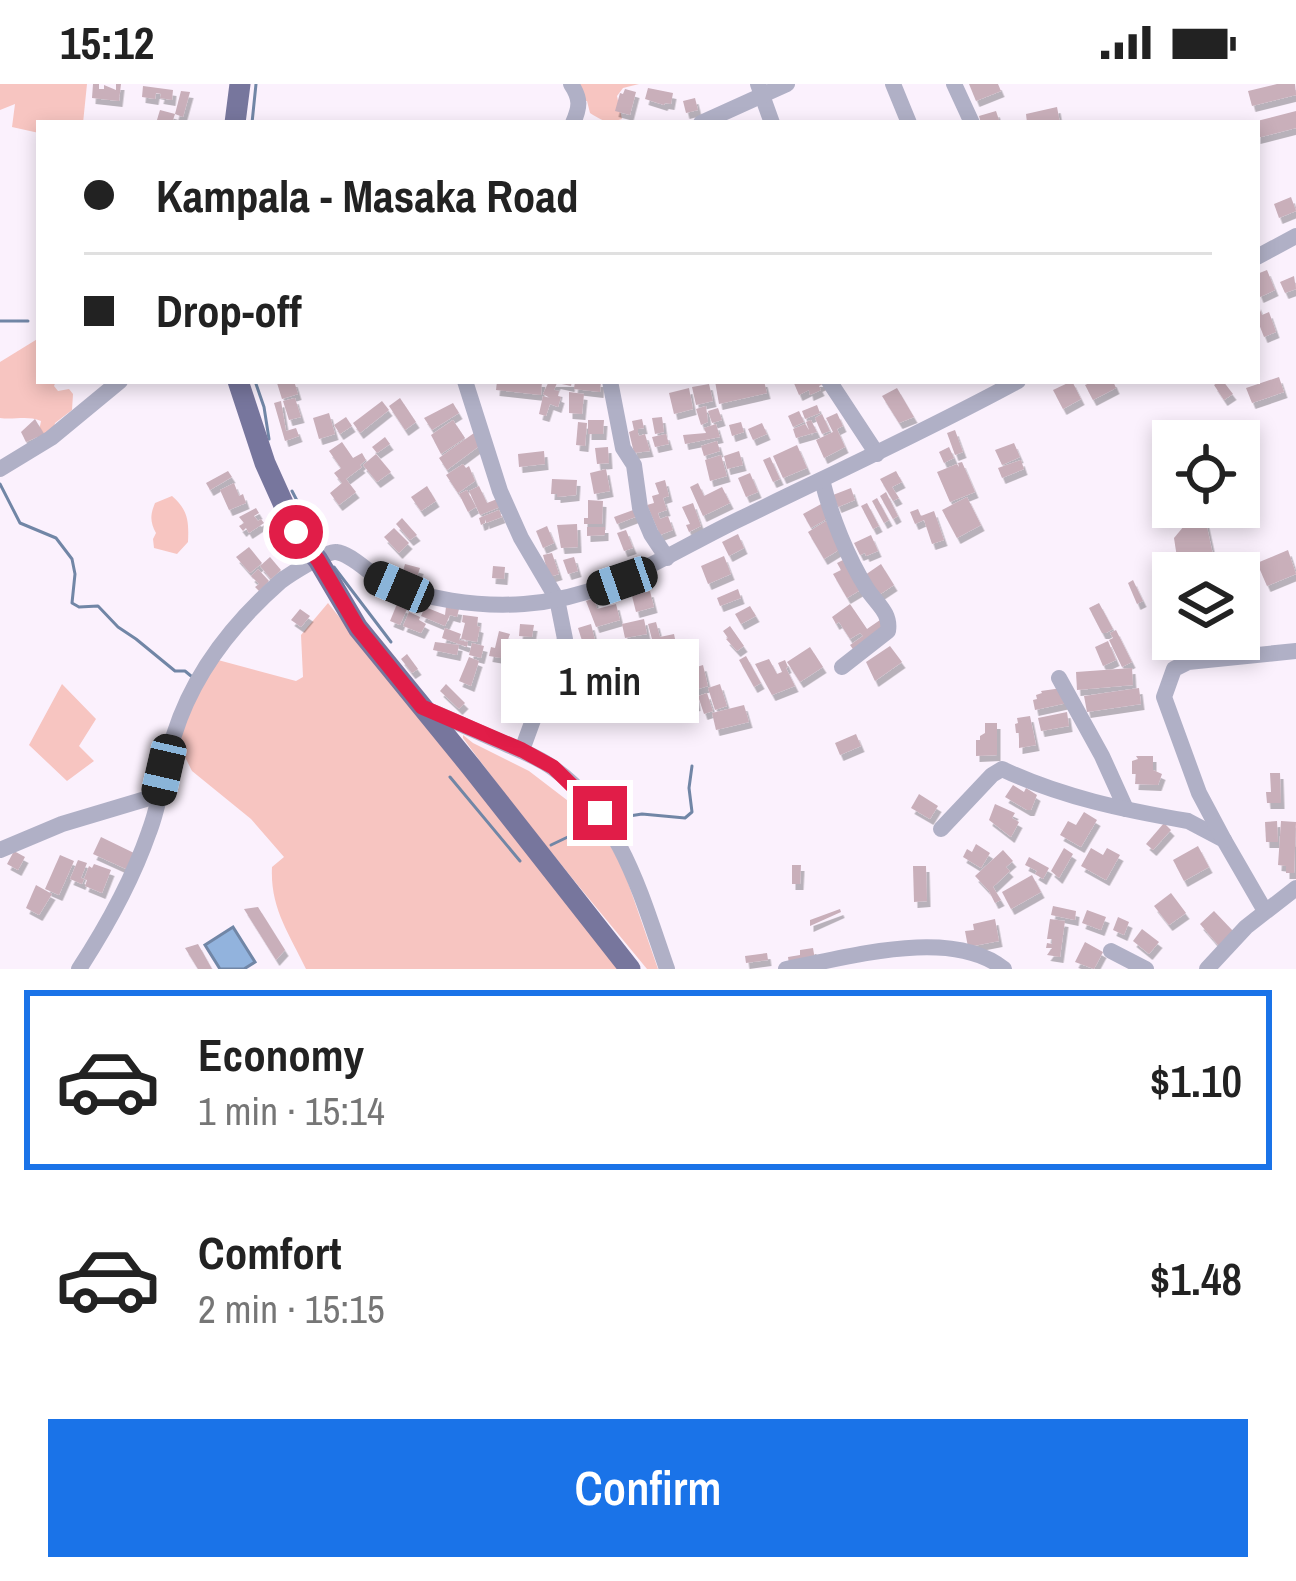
<!DOCTYPE html>
<meta charset="utf-8">
<style>
:root{--surface:#fff;--page:#f2f2f2;--text:#222;--muted:#767676;--line:#e0e0e0;--accent:#1a73e8}
body{margin:0;font-family:"Archivo Narrow",sans-serif;background:var(--page);color:var(--text);height:100vh;display:flex;flex-direction:column;font-size:45px;white-space:nowrap}
*{box-sizing:border-box;margin:0}
p{font-size:39px;color:var(--muted)}
.icon{flex:none;width:66px;height:66px;fill:none;stroke:currentColor;stroke-width:2;stroke-linecap:round;stroke-linejoin:round}
.map{position:relative;height:885px;overflow:hidden}
.details{display:flex;flex-direction:column;background:var(--surface);flex:1}
.details>*{flex:none}
.banner{position:absolute;left:36px;top:36px;width:1224px;height:264px;border-radius:0px;box-shadow:0 6px 18px #0003;display:grid;align-content:center;height:264px;padding:0 48px;background:var(--surface)}
.buttons{position:absolute;left:1152px;top:336px;display:grid;gap:24px}
.buttons a{display:grid;place-items:center;width:108px;height:108px;border-radius:0px;background:var(--surface);box-shadow:0 6px 18px #0003;font-size:60px}
.end{position:absolute;width:54px;height:54px;margin:-27px;border:15px solid #e11d48;background:#fff;box-shadow:0 0 0 6px #fff}
.from{border-radius:50%}
.bubble{position:absolute;height:84px;border-radius:0px;background:var(--surface);box-shadow:0 6px 18px #0003;font-size:39px;font-weight:600;line-height:84px;text-align:center}
.car{position:absolute;width:36px;height:72px;margin:-36px -18px;border-radius:15px;box-shadow:0 0 9px 3px #0007;background:linear-gradient(#222 24%,#8ab4d8 0 40%,#222 0 76%,#8ab4d8 0 86%,#222 0)}
.banner b{display:flex;align-items:center;gap:42px;height:114px;font-size:45px}
.banner b+b{border-top:3px solid var(--line)}
.banner i{width:30px;height:30px;background:var(--text)}
ul{padding:21px 0 0;list-style:none}
li{display:flex;align-items:center;gap:36px;height:180px;margin:0 24px 18px;padding:0 24px;border:6px solid transparent;border-radius:0px}
li div{flex:1}
li b{display:block;font-size:45px}
li em{font-style:normal;font-weight:600}
li.selected{border-color:var(--accent)}
li>.icon{width:108px;height:108px;stroke-width:1.5}
.button{display:flex;gap:24px;margin-top:auto;padding:24px 48px}
.button a{flex:1;height:138px;border-radius:0px;background:var(--accent);color:#fff;font-size:48px;font-weight:600;line-height:138px;text-align:center}
.status{display:flex;justify-content:space-between;align-items:center;height:84px;padding:0 60px;background:var(--surface);direction:ltr}
.status svg{height:33px;fill:currentColor}
.map>svg:first-child{display:block}
.green{fill:#f7c5c1}
.water{fill:#92b3dd;stroke:#7186a6;stroke-width:3}
.lines{fill:none;stroke-linecap:round;stroke-linejoin:round}
.stream{stroke:#7186a6;stroke-width:3}
.building{fill:#c9afba;filter:url(#shadow)}
.minor{stroke:#b0b0c6;stroke-width:16}
.major{stroke:#77769d;stroke-width:21}
.route{stroke:#e11d48;stroke-width:15}
</style>
<div class="status"><b>15:12</b><svg viewBox="0 0 49 12"><path d="M0 12V9h3v3zM5 12V6h3v6zM10 12V3h3v9zM15 12V0h3v12zM26 1h20v11H26zM47 4h2v5h-2z"/></svg></div>
<div class="map">
<svg width="1296" height="885" viewBox="0 0 1296 885">
<defs>
<filter id="shadow"><feDropShadow dx="3.5" dy="6" stdDeviation="0" flood-color="#0004"/></filter>
</defs>
<rect width="100%" height="100%" fill="#fbf1fd"/>
<g class="green">
<path d="M0,0H87L83,39H39V49L12,43L15,20L0,26Z"/>
<path d="M575,0H639L623,4L617,12L622,35C607,40 603,37 590,29L587,17H575Z"/>
<path d="M39,254V297H56L54,302L58,307L69,305L73,310L72,326L55,339L53,349L37,357L41,337C27,331 15,336 0,334V278Z"/>
<path d="M172,412C188,426 189,437 188,458L177,470L154,464L153,455L156,449C150,438 150,431 155,419Z"/>
<path d="M328,519L620,885H306C289,849 270,824 272,783L284,773L251,735L192,687L177,657L203,596L218,576L296,597L303,593L301,551Z"/>
<path d="M62,600L96,635L79,662L94,677L67,697L29,661Z"/>
<path d="M463,651L473,659L529,687L576,723L606,753L624,787L658,885H647C584,809 521,733 463,654Z"/>
</g>
<path class="water" d="M233,843L255,878L244,885H220L205,861Z"/>
<g class="lines">
<g class="stream">
<path d="M252,39L256,0"/>
<path d="M38,96L39,97"/>
<path d="M0,237H28"/>
<path d="M255,297L264,323L269,355"/>
<path d="M0,400L20,439L56,454L72,475L75,490L72,519L79,523L98,522L118,543L136,555L175,587H185L191,592"/>
<path d="M292,407L314,449"/>
<path d="M334,483L391,558"/>
<path d="M450,693L520,777"/>
<path d="M623,733L642,730L685,734L692,728L689,704L692,682"/>
<path d="M551,761L593,741"/>
</g>
</g>
<g class="building">
<path d="M93,0H99V5H104V1L116,6V0H121L119,17L92,14Z"/>
<path d="M969,0H998L1001,7L976,17Z"/>
<path d="M1277,0H1295L1296,11L1252,22L1248,7Z"/>
<path d="M143,2L173,6L172,16L160,14L161,10L156,9L155,15L142,13Z"/>
<path d="M648,4L673,9L671,20L665,19L664,21L645,15Z"/>
<path d="M625,5L636,8L630,31L615,27L620,9L623,10Z"/>
<path d="M181,7L190,8L183,33L175,30Z"/>
<path d="M695,14L698,26L686,29L683,17Z"/>
<path d="M1057,23L1060,39H1027L1026,30Z"/>
<path d="M160,26L175,30L172,39H156Z"/>
<path d="M996,27L1000,39H981L979,32Z"/>
<path d="M1296,27V44L1257,54V37Z"/>
<path d="M1291,113L1296,127L1279,134L1274,120Z"/>
<path d="M1267,186L1275,206L1260,213L1257,205V190Z"/>
<path d="M1294,192L1296,205L1285,209L1280,198Z"/>
<path d="M1257,219L1262,231L1269,228L1276,248L1264,253L1257,235Z"/>
<path d="M1279,293L1284,308L1252,319L1246,304Z"/>
<path d="M284,297H294L298,310L282,315L277,299Z"/>
<path d="M497,297H542L541,311L496,306Z"/>
<path d="M549,297H572L571,302L557,299L554,306L559,307L558,312L561,313L558,323L550,320L546,332L539,330L543,312L550,314L543,310Z"/>
<path d="M575,297H601L600,308L574,305Z"/>
<path d="M715,297H764L767,309L719,320Z"/>
<path d="M793,297H829L819,302L821,306L810,311L809,306L799,311Z"/>
<path d="M1072,297L1081,315L1063,325L1053,306Z"/>
<path d="M1094,297H1113L1116,304L1093,316L1085,301Z"/>
<path d="M1220,297H1223L1233,310L1224,316L1214,301Z"/>
<path d="M709,300L713,317L696,321L692,303Z"/>
<path d="M689,304L693,325L674,330L669,309Z"/>
<path d="M897,304L914,333L899,339L882,312Z"/>
<path d="M569,308L584,310L582,330L569,329Z"/>
<path d="M295,314L301,333L289,336L283,317Z"/>
<path d="M400,314L416,338L405,346L389,322Z"/>
<path d="M281,317L286,347L296,344L299,352L285,357L274,319Z"/>
<path d="M382,317L389,326L360,349L353,339Z"/>
<path d="M453,319L459,329L432,346L424,334Z"/>
<path d="M817,321L820,329L805,335L802,327Z"/>
<path d="M706,322L708,338L701,341L696,325Z"/>
<path d="M718,324L722,336L712,339L708,327Z"/>
<path d="M799,327L804,338L793,343L788,332Z"/>
<path d="M329,329L335,350L319,355L313,334Z"/>
<path d="M837,329L843,342L837,345L845,363L824,374L816,356L833,348L826,334Z"/>
<path d="M822,330L830,347L822,350L815,334Z"/>
<path d="M346,333L352,342L340,350L334,341Z"/>
<path d="M662,333L664,348L655,350L652,334Z"/>
<path d="M35,335L44,350L26,358L21,348Z"/>
<path d="M642,335L644,344L638,345V349L639,352L645,350L650,367L634,369L629,348L634,346L632,337Z"/>
<path d="M453,336L465,354L441,370L431,351Z"/>
<path d="M588,336H604L603,350H588Z"/>
<path d="M811,336L817,348L796,354L793,345L805,340L809,346L806,338Z"/>
<path d="M578,338L587,339L585,362L576,361Z"/>
<path d="M741,338L744,348L732,352L729,341Z"/>
<path d="M762,339L767,350L753,356L748,345Z"/>
<path d="M716,340L720,353L685,360L683,351L706,349L704,344Z"/>
<path d="M955,346L963,368L955,371L947,349Z"/>
<path d="M474,349L482,360L447,386L439,374Z"/>
<path d="M666,350L669,360L655,363L652,353Z"/>
<path d="M385,353L390,360L377,369L372,363Z"/>
<path d="M717,357L720,367L704,372L701,362Z"/>
<path d="M342,358L353,374L362,369L366,376L360,381L362,383L346,395L356,408L339,421L330,409L342,399L334,389L341,384L329,367Z"/>
<path d="M1014,359L1020,373L1002,381L995,366Z"/>
<path d="M797,361L807,384L783,394L773,372Z"/>
<path d="M608,363L609,379L597,380L595,364Z"/>
<path d="M949,363L954,374L944,379L939,368Z"/>
<path d="M544,367L545,380L519,383L518,370Z"/>
<path d="M739,367L743,381L727,385L724,372Z"/>
<path d="M376,370L391,388L377,398L363,381Z"/>
<path d="M721,371L727,392L710,397L705,376Z"/>
<path d="M770,373L780,395L773,398L763,376Z"/>
<path d="M1021,376L1024,385L1002,394L998,384Z"/>
<path d="M962,378L975,408L950,418L937,388L957,380L959,383L958,379Z"/>
<path d="M463,380L466,384L469,382L475,397L458,409L446,391Z"/>
<path d="M606,385L610,407L594,410L590,389Z"/>
<path d="M228,387L232,393L210,406L206,399Z"/>
<path d="M896,387L902,398L892,403L899,414L893,417L880,395Z"/>
<path d="M750,389L758,408L746,413L738,394Z"/>
<path d="M552,395L577,396L576,411L557,413V410H551Z"/>
<path d="M665,396L669,412L663,414L667,426L658,429L660,435L668,432L673,446L660,451L647,421L654,419L652,412L659,410L655,399Z"/>
<path d="M234,399L239,412L243,410L246,419L229,426L220,406Z"/>
<path d="M698,399L704,412L722,403L730,419L703,432L690,403Z"/>
<path d="M427,402L436,417L421,427L411,413Z"/>
<path d="M479,402L487,419L497,415L500,423L480,431L469,407Z"/>
<path d="M851,404L855,416L838,423L833,411Z"/>
<path d="M467,406L476,423L468,428L459,410Z"/>
<path d="M886,408L898,432L893,435L880,412Z"/>
<path d="M967,413L981,441L957,454L942,426Z"/>
<path d="M877,414L889,436L884,439L872,417Z"/>
<path d="M588,416L603,417L602,440H584V434H588Z"/>
<path d="M693,419L701,442L689,448L686,441L690,440L682,423Z"/>
<path d="M823,419L830,433L811,444L803,430Z"/>
<path d="M867,419L879,442L873,445L861,422Z"/>
<path d="M256,424L259,429L254,432L258,437L261,435L264,439L249,449L246,444L243,447L239,442L244,439L239,433Z"/>
<path d="M636,425L638,432L617,440L614,433Z"/>
<path d="M918,425L921,432L934,427L944,456L932,460L924,436L915,440L910,428Z"/>
<path d="M499,426L502,433L486,439L485,435V439L481,441L479,434Z"/>
<path d="M402,434L417,451L410,456L396,440Z"/>
<path d="M1205,434L1215,480L1179,487L1174,454L1184,442Z"/>
<path d="M826,437L842,464L824,475L808,448Z"/>
<path d="M577,440L578,463L561,464L557,441Z"/>
<path d="M547,442L554,459L543,464L536,447Z"/>
<path d="M587,443H605V451L587,452Z"/>
<path d="M394,444L409,459L399,469L384,453Z"/>
<path d="M626,446L633,464L624,467L617,449Z"/>
<path d="M738,450L744,464L729,472L722,458Z"/>
<path d="M871,451L878,467L866,472L865,469L860,471L854,459Z"/>
<path d="M249,463L262,479L250,489L236,473Z"/>
<path d="M1288,466L1296,490L1267,502L1257,479Z"/>
<path d="M552,469L559,490L549,493L543,471Z"/>
<path d="M724,472L731,490L708,500L701,482Z"/>
<path d="M270,473L281,486L271,495L260,482Z"/>
<path d="M574,473L578,487L568,490L563,476Z"/>
<path d="M845,475L862,505L847,514L833,490L841,486L837,479Z"/>
<path d="M1224,479L1227,489H1196L1195,488Z"/>
<path d="M405,480L420,484L417,493L402,491Z"/>
<path d="M881,480L894,501L879,511L865,491Z"/>
<path d="M493,482L505,483L504,495L492,494Z"/>
<path d="M258,485L269,497L259,507L255,503L259,500L251,492Z"/>
<path d="M1173,495V526L1167,528L1158,500Z"/>
<path d="M1133,496L1143,517L1137,520L1128,499Z"/>
<path d="M738,505L741,514L720,522L717,514Z"/>
<path d="M650,507L654,523L636,528L632,512Z"/>
<path d="M594,514L597,525L616,520L620,536L596,543L586,517Z"/>
<path d="M1099,519L1113,545L1106,549H1102L1089,524Z"/>
<path d="M397,520L407,525L400,541L390,537Z"/>
<path d="M850,520L867,545L880,536L886,546L855,568L850,561L863,552L860,549L850,555L839,538L836,540L832,533Z"/>
<path d="M750,522L756,532L741,540L735,530Z"/>
<path d="M425,523L445,531L446,523L459,525L457,533L450,531L445,542L421,532Z"/>
<path d="M300,525L310,532L301,543L291,536Z"/>
<path d="M409,528L420,533L419,536L426,540L421,549L403,542Z"/>
<path d="M463,531L478,533L477,542L480,543L477,558L461,555L465,539L462,538Z"/>
<path d="M644,535L647,550L625,554L622,540Z"/>
<path d="M656,538L660,553L674,550L681,584L669,587L665,571L641,578L639,570L655,567L648,540Z"/>
<path d="M520,540L534,541L532,553L519,552Z"/>
<path d="M591,540L596,560L584,563L578,544Z"/>
<path d="M730,542L744,562L737,567L726,555L728,554L723,547Z"/>
<path d="M445,544L461,550L459,556L468,558L467,563L442,554Z"/>
<path d="M1116,546L1132,578L1122,583L1109,556L1113,554L1110,549Z"/>
<path d="M499,547L510,550L501,574L489,572L491,563L495,564Z"/>
<path d="M650,555L652,564L636,567L634,558Z"/>
<path d="M1108,557L1116,576L1103,582L1095,563Z"/>
<path d="M435,558L459,561L457,571L433,566Z"/>
<path d="M472,559L484,562L481,574L469,571Z"/>
<path d="M890,562L902,578L875,597L866,578Z"/>
<path d="M810,563L823,583L800,598L787,578Z"/>
<path d="M407,570L418,585L412,589L401,575Z"/>
<path d="M746,572L761,599L754,603L739,576Z"/>
<path d="M469,573L479,577L471,602L459,597Z"/>
<path d="M769,575L777,590L782,588L778,579L785,576L788,583L786,584L795,602L772,611L755,580Z"/>
<path d="M703,581L708,602L695,606L697,621L678,625L674,607L680,606L679,602L670,604L667,590L689,585L690,592L673,598L693,594L690,585Z"/>
<path d="M1132,584L1133,601L1077,606L1076,588Z"/>
<path d="M446,600L465,619L459,625L440,607Z"/>
<path d="M720,600L727,622L715,626L708,604Z"/>
<path d="M1062,604L1067,619L1035,626L1033,616L1037,615L1036,611L1042,609L1041,607Z"/>
<path d="M1139,604L1141,620L1087,628L1084,612Z"/>
<path d="M707,609L713,627L704,630L698,612Z"/>
<path d="M744,621L749,638L716,646L712,629Z"/>
<path d="M1067,628L1069,642L1041,647L1038,634Z"/>
<path d="M1030,632L1036,661L1019,664V649H1016L1015,640L1018,639L1017,634Z"/>
<path d="M985,639H997V671L976,672V656H980V652L985,649Z"/>
<path d="M856,650L861,662L840,671L835,659Z"/>
<path d="M1136,672H1153V686L1162,690L1158,701L1135,700L1136,690H1132V677L1138,675Z"/>
<path d="M1270,689H1280L1281,719H1267L1266,708H1271Z"/>
<path d="M1013,701L1024,708L1026,704L1037,711L1031,726H1027L1005,713Z"/>
<path d="M919,710L938,722L930,735L911,724Z"/>
<path d="M995,720L1015,729L1012,734L1019,738L1011,753L989,736Z"/>
<path d="M1084,728L1097,736L1081,763L1060,751L1068,737L1076,741Z"/>
<path d="M1277,737L1278,758H1266L1265,738Z"/>
<path d="M1281,737L1296,738L1294,789H1286V782L1278,781Z"/>
<path d="M1164,739L1171,746L1153,766L1146,760Z"/>
<path d="M101,753L134,769L126,785L93,770Z"/>
<path d="M976,760L990,769L981,784L963,773L967,765L972,768Z"/>
<path d="M1198,762L1209,783L1184,797L1173,776Z"/>
<path d="M1064,764L1073,770L1059,794L1051,787Z"/>
<path d="M1091,764L1103,771L1107,764L1120,771L1106,796L1081,782Z"/>
<path d="M1003,766L1013,777L1006,783L1010,787L993,803L1001,816L995,819L989,807L975,792Z"/>
<path d="M14,767L25,773L18,786L7,780Z"/>
<path d="M60,771L74,777L59,811L45,805Z"/>
<path d="M1029,773L1049,784L1043,795L1035,790L1037,787L1025,781Z"/>
<path d="M78,776L87,779L81,794L84,795L82,800L70,795Z"/>
<path d="M94,780L111,786L102,809L85,802L87,796L84,795L89,782L92,784Z"/>
<path d="M792,781H801L800,800H792Z"/>
<path d="M913,782H926L927,817L914,818Z"/>
<path d="M1032,791L1041,808L1011,825L1002,808Z"/>
<path d="M36,801L52,810L39,831L26,824Z"/>
<path d="M1171,809L1186,829L1169,841L1154,822Z"/>
<path d="M1053,822L1076,827L1075,836L1051,831Z"/>
<path d="M258,823L285,866L276,876L244,825Z"/>
<path d="M840,825L841,828L810,842V836Z"/>
<path d="M1087,826L1106,833L1101,846L1082,839Z"/>
<path d="M1214,827L1234,848L1219,862L1200,840Z"/>
<path d="M1118,833L1129,838L1124,851L1113,846Z"/>
<path d="M995,835L999,857L968,863L965,847L974,846L973,840Z"/>
<path d="M1050,835L1065,837L1060,873L1047,871L1052,864H1046L1047,859L1052,860V855H1047Z"/>
<path d="M1142,845L1159,858L1149,870L1133,857Z"/>
<path d="M1085,858L1103,868L1094,885L1075,878Z"/>
<path d="M198,860L212,885H198L185,864Z"/>
<path d="M813,864L815,876L789,880L788,873L800,871V866Z"/>
<path d="M767,869L768,876L746,879L745,872Z"/>
</g>
<g class="lines">
<g class="minor">
<path d="M571,0C581,15 580,23 573,39"/>
<path d="M758,0L772,39"/>
<path d="M893,0L909,39"/>
<path d="M954,0L972,39"/>
<path d="M701,39L787,0"/>
<path d="M1257,173L1296,152"/>
<path d="M465,297L500,407L521,454L557,515L565,555L562,563L540,591L537,625L522,666"/>
<path d="M610,297L623,364L634,381L640,424L651,450L667,474"/>
<path d="M829,297L877,370"/>
<path d="M0,385L51,354L120,297"/>
<path d="M822,396C831,432 847,473 867,505C877,520 891,529 888,547L842,583"/>
<path d="M1059,594L1102,672L1126,725"/>
<path d="M425,625C448,634 471,645 494,655C514,664 535,671 553,684C621,732 641,811 667,885"/>
<path d="M941,745L992,691L1002,685C1061,713 1124,726 1188,737L1224,756L1265,827"/>
<path d="M1224,756L1199,709L1164,613L1174,585L1188,578L1296,567"/>
<path d="M0,766L62,740L159,711"/>
<path d="M1111,867L1146,885"/>
<path d="M79,885C107,842 132,797 149,748C161,717 164,683 174,651C193,590 233,539 281,497C289,491 328,466 336,468C352,470 368,489 382,496C425,516 477,523 524,520C609,514 668,469 742,434C834,389 928,346 1018,297"/>
<path d="M786,885C847,874 951,842 1004,885"/>
<path d="M1207,885L1246,843L1296,804"/>
</g>
<g class="major">
<path d="M235,39L240,0"/>
<path d="M238,297L265,379L296,448L318,476L358,544L472,684L630,885"/>
</g>
</g>
<g class="lines">
<path class="route" d="M296,448L318,476L358,544L422,623L522,666L553,683L600,729"/>
</g>
</svg>
<div class="buttons">
<a><svg class="icon" aria-label="locate" viewBox="0 0 24 24"><circle cx="12" cy="12" r="6"/><path d="M12 2v4M12 18v4M2 12h4M18 12h4"/></svg></a>
<a><svg class="icon" aria-label="layers" viewBox="0 0 24 24"><path d="M12 4l9 5-9 5-9-5zM3 14l9 5 9-5"/></svg></a>
</div>
<i class="end from" style="left:296px;top:448px"></i>
<i class="end" style="left:600px;top:729px"></i>
<div class="bubble" style="left:501px;top:555px;width:198px">1 min</div>
<i class="car" style="left:622px;top:497px;rotate:251deg"></i>
<i class="car" style="left:399px;top:503px;rotate:293deg"></i>
<i class="car" style="left:164px;top:686px;rotate:193deg"></i>
<div class="banner">
<b><i class="from"></i>Kampala - Masaka Road</b>
<b><i></i>Drop-off</b>
</div>
</div>
<section class="details">
<ul>
<li class="selected"><svg class="icon" aria-label="car" viewBox="0 0 24 24"><path d="M5 17H2v-5l4-1 3-4h7l3 4 3 1v5h-3M9 17h6M6 11h13"/><circle cx="7" cy="17" r="2"/><circle cx="17" cy="17" r="2"/></svg><div><b>Economy</b><p>1 min · 15:14</p></div><em>$1.10</em></li>
<li><svg class="icon" aria-label="car" viewBox="0 0 24 24"><path d="M5 17H2v-5l4-1 3-4h7l3 4 3 1v5h-3M9 17h6M6 11h13"/><circle cx="7" cy="17" r="2"/><circle cx="17" cy="17" r="2"/></svg><div><b>Comfort</b><p>2 min · 15:15</p></div><em>$1.48</em></li>
</ul>
<div class="button"><a>Confirm</a></div>
</section>
